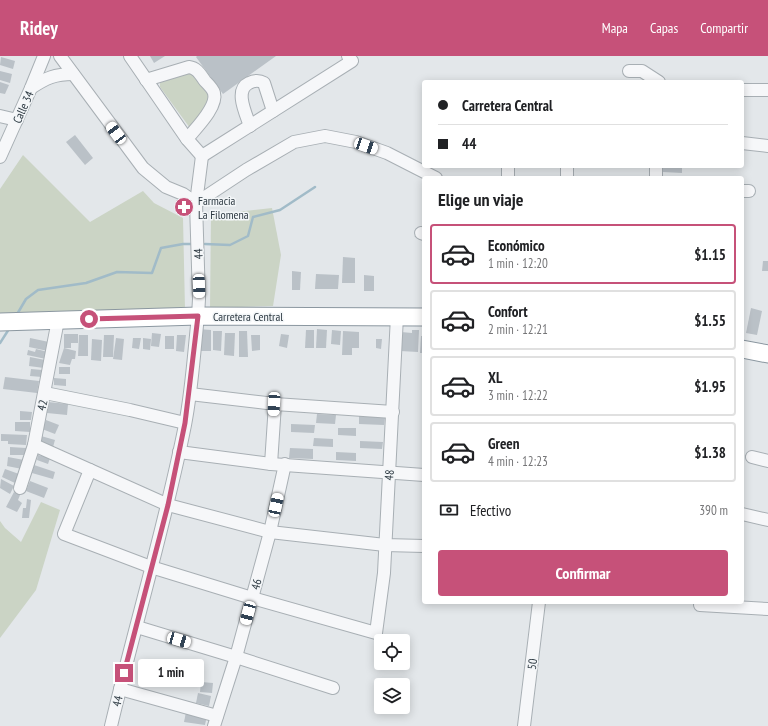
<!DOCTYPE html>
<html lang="es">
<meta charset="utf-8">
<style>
:root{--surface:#fff;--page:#f6f6f6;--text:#202124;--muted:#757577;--line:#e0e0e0;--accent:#c65179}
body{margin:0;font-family:"PT Sans Narrow",sans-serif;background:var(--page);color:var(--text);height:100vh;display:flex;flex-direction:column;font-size:15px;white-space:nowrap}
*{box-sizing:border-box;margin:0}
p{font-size:13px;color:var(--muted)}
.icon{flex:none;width:22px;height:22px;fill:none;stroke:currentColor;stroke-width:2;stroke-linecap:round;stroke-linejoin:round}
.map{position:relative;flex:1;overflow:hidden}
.details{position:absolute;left:422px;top:120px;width:322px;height:428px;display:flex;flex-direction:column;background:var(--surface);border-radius:4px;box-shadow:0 2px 10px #0003}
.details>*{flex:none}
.banner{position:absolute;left:422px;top:24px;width:322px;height:88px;border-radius:4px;box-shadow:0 2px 10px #0003;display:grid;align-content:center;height:88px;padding:0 16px;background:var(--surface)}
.fabs{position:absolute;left:374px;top:578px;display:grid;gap:8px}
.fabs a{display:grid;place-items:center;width:36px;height:36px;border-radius:4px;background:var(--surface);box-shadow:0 2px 10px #0003;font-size:20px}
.end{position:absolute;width:18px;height:18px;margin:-9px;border:5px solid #c65179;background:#fff;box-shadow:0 0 0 2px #fff}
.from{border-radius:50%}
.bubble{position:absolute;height:28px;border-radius:4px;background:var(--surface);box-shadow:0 2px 10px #0003;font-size:13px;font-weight:600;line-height:28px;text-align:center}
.car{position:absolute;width:12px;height:24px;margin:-12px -6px;border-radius:5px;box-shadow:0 0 3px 1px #0007;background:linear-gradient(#fff 24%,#345 0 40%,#fff 0 76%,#345 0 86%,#fff 0)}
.banner b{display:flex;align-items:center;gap:14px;height:38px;font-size:15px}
.banner b+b{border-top:1px solid var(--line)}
.banner i{width:10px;height:10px;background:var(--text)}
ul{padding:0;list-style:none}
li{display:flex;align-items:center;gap:12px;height:60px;margin:0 8px 6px;padding:0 8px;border:2px solid var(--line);border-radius:4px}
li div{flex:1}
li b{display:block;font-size:15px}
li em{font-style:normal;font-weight:600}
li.selected{border-color:var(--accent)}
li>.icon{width:36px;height:36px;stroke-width:1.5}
h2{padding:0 16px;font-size:18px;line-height:48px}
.pay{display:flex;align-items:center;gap:10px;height:44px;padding:0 16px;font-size:15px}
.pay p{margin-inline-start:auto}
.button{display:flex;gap:8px;margin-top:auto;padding:8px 16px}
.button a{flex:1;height:46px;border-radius:4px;background:var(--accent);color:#fff;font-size:16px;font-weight:600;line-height:46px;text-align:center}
header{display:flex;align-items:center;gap:24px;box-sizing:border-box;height:56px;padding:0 20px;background:var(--accent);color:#fff}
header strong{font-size:19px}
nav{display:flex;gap:22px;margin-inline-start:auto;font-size:14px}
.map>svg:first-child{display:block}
.green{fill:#cbd4c5}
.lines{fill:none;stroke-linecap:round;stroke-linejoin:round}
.stream{stroke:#a1bbc8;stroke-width:2.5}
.building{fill:#bac1c7}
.minor-casing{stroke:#a8afb4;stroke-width:14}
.highway-casing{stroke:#8b97a0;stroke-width:19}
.minor{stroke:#f6f7f9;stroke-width:12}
.highway{stroke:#fff;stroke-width:17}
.route{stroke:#c65179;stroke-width:5}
.labels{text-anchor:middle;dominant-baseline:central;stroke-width:3;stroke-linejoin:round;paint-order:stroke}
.street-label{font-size:12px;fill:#2c3841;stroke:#f3f6f8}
.poi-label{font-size:12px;fill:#2c3841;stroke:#f3f6f8;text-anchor:start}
</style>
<header>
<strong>Ridey</strong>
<nav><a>Mapa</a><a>Capas</a><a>Compartir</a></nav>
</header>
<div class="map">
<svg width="768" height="670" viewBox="0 0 768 670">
<rect width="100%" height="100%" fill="#e3e7ea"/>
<g class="green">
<path d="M189,17L195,18L208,38V44L206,50L190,72L160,31V27L166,23Z"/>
<path d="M23,99L90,166L143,135L154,147L183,162L185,253L0,257V133Z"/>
<path d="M272,152L281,199L273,250L210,252L211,159Z"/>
<path d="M41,446L60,454L36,534L0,582V465L5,472L21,486Z"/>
</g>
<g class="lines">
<g class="stream">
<path d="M205,188L230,189L248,180L253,161L280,154L315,131"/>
<path d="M16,260L26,243L38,234L86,227L117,216L152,217L161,192L183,188H191"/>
<path d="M0,287L9,273"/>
</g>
</g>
<g class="building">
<path d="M150,0H165L154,7Z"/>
<path d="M197,0H276L223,38L196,1Z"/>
<path d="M1,1L15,5L13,13L0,9Z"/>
<path d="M0,15L12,18L10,27L0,24Z"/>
<path d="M0,26L9,29L5,38L0,37Z"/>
<path d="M75,79L93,102L85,109L66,86Z"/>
<path d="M663,110H682V117L663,116Z"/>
<path d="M343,201L355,202V227H342Z"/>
<path d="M763,205H768V215H762Z"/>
<path d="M292,215L301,216L300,234H292Z"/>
<path d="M316,218L339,219L338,233H315Z"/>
<path d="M364,219L374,220V235H364Z"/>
<path d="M751,252L762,255L757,279L746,277Z"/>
<path d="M198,273L211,274V295H198Z"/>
<path d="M317,273L327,274L326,292H316Z"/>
<path d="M306,274H314V292H305Z"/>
<path d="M332,274L341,275L340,289L331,288Z"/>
<path d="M412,274H419L418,296L400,295L401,276L412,277Z"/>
<path d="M213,275H222L221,295L213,294Z"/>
<path d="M239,275H247L248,301H239Z"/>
<path d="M343,275L359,276V292H352V299H342Z"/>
<path d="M152,277L161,278L159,291L151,290Z"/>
<path d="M225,277H235L234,300L224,299Z"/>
<path d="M64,278H78V287H71V292H64Z"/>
<path d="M281,278L289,279L287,292L279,290Z"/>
<path d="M79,279H88V300H78Z"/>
<path d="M104,279H114L113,301H103Z"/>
<path d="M177,279H186L184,296L176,295Z"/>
<path d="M251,279H260V294L252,295Z"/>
<rect x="165" y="280" width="9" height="13"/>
<path d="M421,280H424V297H420Z"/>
<path d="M30,282L49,286L48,295L29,291Z"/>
<path d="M116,282L124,283L122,304L113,303Z"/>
<path d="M133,282H141L139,293L132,292Z"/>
<path d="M143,282L151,283L150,294L143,293Z"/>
<path d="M92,283L102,284L101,305L91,304Z"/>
<path d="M376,283H382L381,293L376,292Z"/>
<path d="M64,292L76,295L75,303H72L70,309L59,307Z"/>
<path d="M36,293L48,296L46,303L27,299L28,294L35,296Z"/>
<path d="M30,301L45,304L44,312L29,310Z"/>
<rect x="59" y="311" width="11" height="7"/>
<path d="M31,313L42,314V321L30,320Z"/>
<path d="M5,321L39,325L37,337L3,333Z"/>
<path d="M54,322L66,323V330L54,329Z"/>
<path d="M48,346L68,348L67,359L47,357Z"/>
<path d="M20,355L32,356L31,364H20Z"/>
<path d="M317,358L336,359L335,368L316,367Z"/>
<path d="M359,360L385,361L384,369L359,368Z"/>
<path d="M46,364L59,369L55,378L42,373Z"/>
<path d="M15,366H30V376L15,375Z"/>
<path d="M291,368L315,369L314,377L291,376Z"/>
<path d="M338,372H356V380L338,379Z"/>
<path d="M1,378L27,379L26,389L8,388V385H1Z"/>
<path d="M41,380L55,384L53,391L39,387Z"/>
<path d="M314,382L333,383V391L313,390Z"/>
<path d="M360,385L383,386L382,393L360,392Z"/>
<path d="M10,391L26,392V399H10Z"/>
<path d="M290,392L313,393V403L289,402Z"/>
<path d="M336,396L356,397V405L336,404Z"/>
<path d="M38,399L50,402L48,408L37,404Z"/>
<path d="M8,401L24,404L22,413L7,410Z"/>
<path d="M34,409L55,416L53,423L32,417Z"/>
<path d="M5,413L19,418L15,427L2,421Z"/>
<path d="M1,423L14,430L10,438L0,432Z"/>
<path d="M30,425L48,432L44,442L26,435Z"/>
<path d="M14,436L20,439L18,444L22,447L17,456L6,451Z"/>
<path d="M27,443L31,444L29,462H22L23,452H26Z"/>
<path d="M201,626L213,627L212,637L200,636Z"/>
<path d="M198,637L211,640L209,650L196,647Z"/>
<path d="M186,656L207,659L205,669L184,666Z"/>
</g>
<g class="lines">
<defs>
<g id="minor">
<path d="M60,0L143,112L166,131L183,138L196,147"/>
<path d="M130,0L187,83L202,100"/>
<path d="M629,15H642L659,26"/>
<path d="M146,24L189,11C197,12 200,18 205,25C208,28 213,33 214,37C218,51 195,73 187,83"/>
<path d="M31,32C46,22 55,18 73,18"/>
<path d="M742,34H768"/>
<path d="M0,60L17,64"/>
<path d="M250,70C246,58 234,34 249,27C255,24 259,24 264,27L273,55"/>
<path d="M742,87L768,90"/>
<path d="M202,100L352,5L348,0"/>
<path d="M0,101L31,32L44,0"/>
<path d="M656,110V122"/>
<path d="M508,122V110"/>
<path d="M567,122V110"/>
<path d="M742,135H749"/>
<path d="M196,147L246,114L294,86L325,80L356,86L387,97L436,122"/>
<path d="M421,177L424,178"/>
<path d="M45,337L130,354L185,367"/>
<path d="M190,338L275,348L393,356"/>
<path d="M34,389L168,449L270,476L385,489L424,490"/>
<path d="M179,396L271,408L424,419"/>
<path d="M752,401L768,405"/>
<path d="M271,408L275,348"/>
<path d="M90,414L64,478L151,511L252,542L376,577L384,517L397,260"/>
<path d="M20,432L34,389L58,264"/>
<path d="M742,458L768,464"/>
<path d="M700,549L768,553"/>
<path d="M137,571L236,601L333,632"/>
<path d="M120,633L217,660"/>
<path d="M111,670C135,569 165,470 185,369C192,333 194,296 198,260L199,243L196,147L202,100"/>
<path d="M214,670L236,601L270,476L285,408"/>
<path d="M524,670L539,546"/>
</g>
<g id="highway">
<path d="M0,266L198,260L424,261"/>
<path d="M742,293L768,298"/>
</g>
</defs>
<use href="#minor" class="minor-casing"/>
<use href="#highway" class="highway-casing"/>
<use href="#minor" class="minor"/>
<use href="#highway" class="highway"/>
</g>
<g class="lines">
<path class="route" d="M89,263L198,260L185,367L168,449L124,617"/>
</g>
<defs>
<symbol id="pharmacy-disc" viewBox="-11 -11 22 22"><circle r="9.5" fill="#c65179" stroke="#f3f6f8"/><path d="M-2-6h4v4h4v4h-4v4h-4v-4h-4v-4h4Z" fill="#fff"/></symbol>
</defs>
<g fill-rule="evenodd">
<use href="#pharmacy-disc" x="173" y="140" width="22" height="22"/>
</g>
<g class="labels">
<g class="street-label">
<text transform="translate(23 51) rotate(-66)">Calle 34</text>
<text transform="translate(198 198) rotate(-92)">44</text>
<text x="248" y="260">Carretera Central</text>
<text transform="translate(42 349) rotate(-78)">42</text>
<text transform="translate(389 419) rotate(-86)">48</text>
<text transform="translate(256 528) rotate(-75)">46</text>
<text transform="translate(532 608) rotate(-83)">50</text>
<text transform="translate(117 645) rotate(-77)">44</text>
</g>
<g class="poi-label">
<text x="198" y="144">Farmacia<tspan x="198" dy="14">La Filomena</tspan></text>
</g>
</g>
</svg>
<div class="fabs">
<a><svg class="icon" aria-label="locate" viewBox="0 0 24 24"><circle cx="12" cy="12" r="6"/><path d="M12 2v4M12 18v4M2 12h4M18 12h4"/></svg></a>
<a><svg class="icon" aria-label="layers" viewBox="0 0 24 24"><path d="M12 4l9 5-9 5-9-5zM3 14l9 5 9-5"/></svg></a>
</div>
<i class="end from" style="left:89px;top:263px"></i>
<i class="end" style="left:124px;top:617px"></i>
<div class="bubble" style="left:138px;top:603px;width:66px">1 min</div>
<i class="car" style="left:116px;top:77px;rotate:323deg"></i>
<i class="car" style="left:366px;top:90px;rotate:109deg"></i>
<i class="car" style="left:199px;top:230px;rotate:178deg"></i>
<i class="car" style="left:274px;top:348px;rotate:183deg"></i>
<i class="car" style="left:276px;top:449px;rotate:12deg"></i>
<i class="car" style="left:248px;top:557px;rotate:195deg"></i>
<i class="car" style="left:179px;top:584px;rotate:106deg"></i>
<div class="banner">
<b><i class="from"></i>Carretera Central</b>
<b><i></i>44</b>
</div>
<section class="details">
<h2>Elige un viaje</h2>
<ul>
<li class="selected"><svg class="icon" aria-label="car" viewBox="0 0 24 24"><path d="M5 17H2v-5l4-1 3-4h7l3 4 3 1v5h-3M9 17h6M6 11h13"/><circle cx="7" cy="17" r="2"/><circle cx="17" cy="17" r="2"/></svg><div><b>Económico</b><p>1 min · 12:20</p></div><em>$1.15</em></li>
<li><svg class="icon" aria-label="car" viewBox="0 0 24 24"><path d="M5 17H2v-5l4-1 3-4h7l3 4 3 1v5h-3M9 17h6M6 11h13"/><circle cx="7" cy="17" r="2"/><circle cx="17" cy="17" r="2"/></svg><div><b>Confort</b><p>2 min · 12:21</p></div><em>$1.55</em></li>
<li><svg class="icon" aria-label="car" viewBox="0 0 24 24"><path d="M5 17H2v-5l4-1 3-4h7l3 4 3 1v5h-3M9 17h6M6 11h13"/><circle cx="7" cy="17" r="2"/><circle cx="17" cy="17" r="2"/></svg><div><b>XL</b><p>3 min · 12:22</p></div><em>$1.95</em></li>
<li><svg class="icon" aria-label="car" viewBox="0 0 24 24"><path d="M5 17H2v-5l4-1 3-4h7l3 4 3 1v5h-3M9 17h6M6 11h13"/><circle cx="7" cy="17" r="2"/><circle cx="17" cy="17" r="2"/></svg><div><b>Green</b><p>4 min · 12:23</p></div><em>$1.38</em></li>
</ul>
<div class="pay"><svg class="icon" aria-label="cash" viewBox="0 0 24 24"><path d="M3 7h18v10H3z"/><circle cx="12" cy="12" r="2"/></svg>Efectivo<p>390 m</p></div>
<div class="button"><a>Confirmar</a></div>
</section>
</div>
